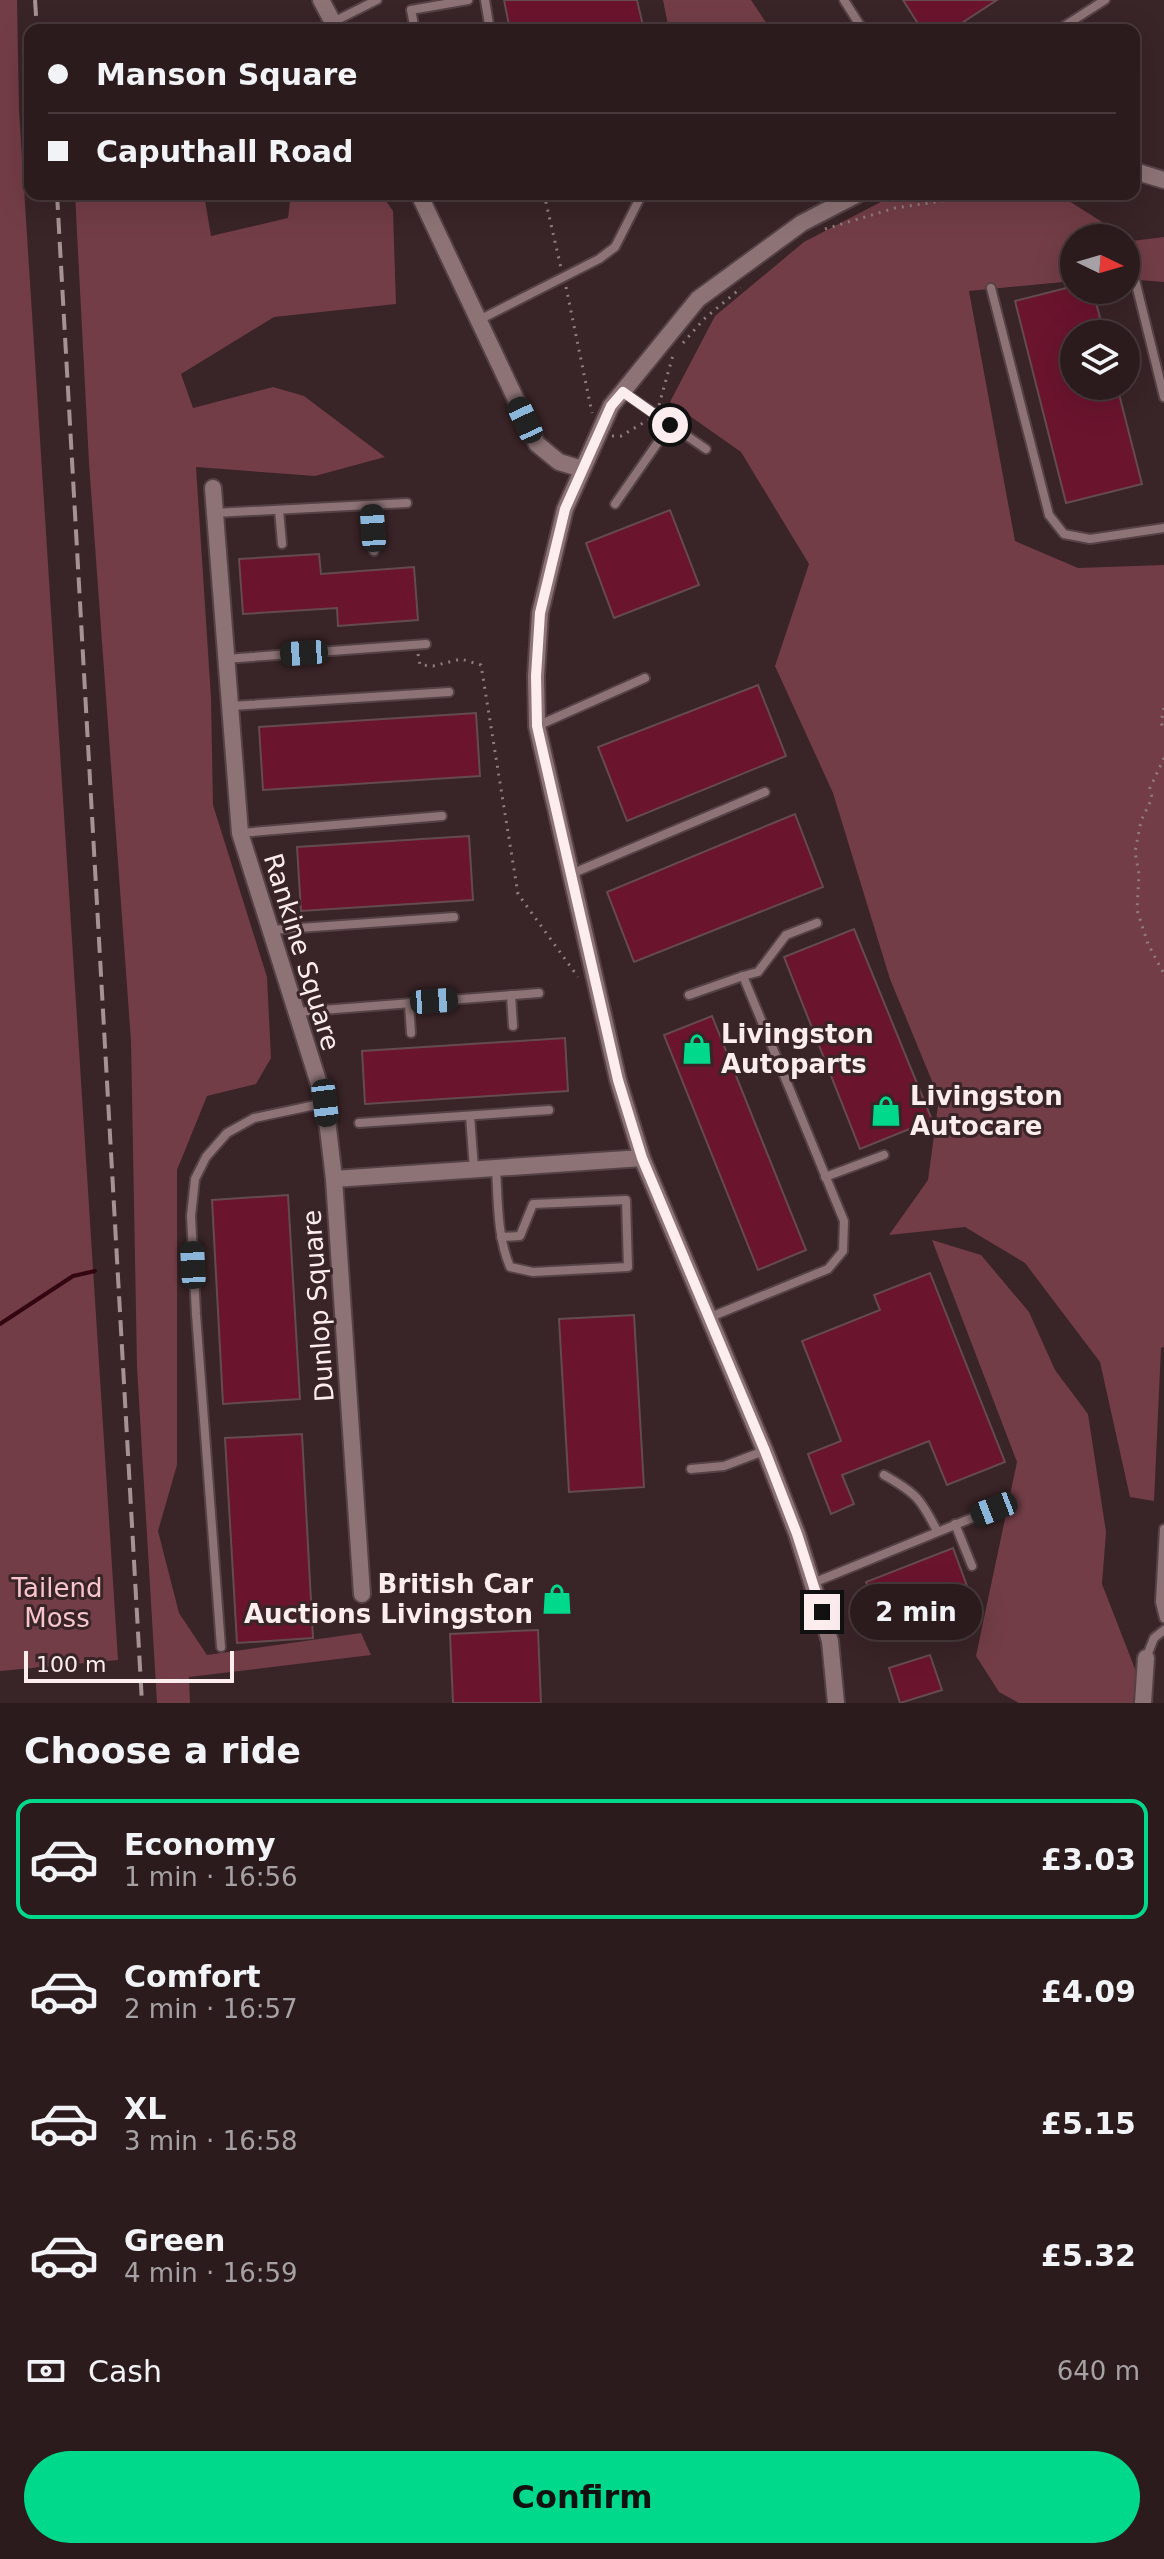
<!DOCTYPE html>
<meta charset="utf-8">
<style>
:root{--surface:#2b1b1d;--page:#332426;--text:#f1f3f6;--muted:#a6a1a4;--line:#47393b;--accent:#00d98c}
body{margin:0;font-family:"DejaVu Sans",sans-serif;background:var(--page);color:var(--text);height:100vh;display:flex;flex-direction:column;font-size:30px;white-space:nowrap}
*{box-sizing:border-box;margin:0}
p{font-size:26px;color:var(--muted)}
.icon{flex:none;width:44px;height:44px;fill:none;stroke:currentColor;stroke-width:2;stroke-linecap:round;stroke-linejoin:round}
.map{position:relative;height:1703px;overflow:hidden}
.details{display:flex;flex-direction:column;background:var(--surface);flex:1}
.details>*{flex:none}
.banner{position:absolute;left:24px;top:24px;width:1116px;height:176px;border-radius:16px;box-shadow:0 8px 32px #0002,0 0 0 2px var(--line);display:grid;align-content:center;height:176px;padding:0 24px;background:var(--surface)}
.needle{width:52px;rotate:95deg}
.buttons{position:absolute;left:1060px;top:224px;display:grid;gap:16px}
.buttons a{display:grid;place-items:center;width:80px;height:80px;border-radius:50%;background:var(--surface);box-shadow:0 8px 32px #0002,0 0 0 2px var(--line);font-size:40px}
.scale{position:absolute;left:24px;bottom:20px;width:210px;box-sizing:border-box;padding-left:8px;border:4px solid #fdedef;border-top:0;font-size:22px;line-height:28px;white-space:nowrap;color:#fdedef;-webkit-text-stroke:6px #392427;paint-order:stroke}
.end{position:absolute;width:36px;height:36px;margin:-18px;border:10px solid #fdedef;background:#111;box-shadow:0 0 0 4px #111}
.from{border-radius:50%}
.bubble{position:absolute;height:56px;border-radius:28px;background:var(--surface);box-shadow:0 8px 32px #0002,0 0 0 2px var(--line);font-size:26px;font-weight:700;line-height:56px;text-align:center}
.car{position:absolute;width:24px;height:48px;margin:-24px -12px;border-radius:10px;box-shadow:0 0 6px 2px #0007;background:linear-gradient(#222 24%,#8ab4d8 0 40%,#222 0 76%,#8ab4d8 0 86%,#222 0)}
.banner b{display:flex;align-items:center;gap:28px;height:76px;font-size:30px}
.banner b+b{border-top:2px solid var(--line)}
.banner i{width:20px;height:20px;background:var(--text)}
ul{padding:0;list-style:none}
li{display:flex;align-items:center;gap:24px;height:120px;margin:0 16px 12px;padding:0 8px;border:4px solid transparent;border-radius:16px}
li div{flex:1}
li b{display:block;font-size:30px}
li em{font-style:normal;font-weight:700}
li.active{border-color:var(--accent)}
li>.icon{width:72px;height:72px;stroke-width:1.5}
h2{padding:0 24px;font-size:36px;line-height:96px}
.pay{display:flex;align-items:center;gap:20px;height:88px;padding:0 24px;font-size:30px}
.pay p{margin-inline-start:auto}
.cta{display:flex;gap:16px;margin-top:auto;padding:16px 24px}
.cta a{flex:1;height:92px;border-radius:48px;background:var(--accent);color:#111;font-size:32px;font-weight:700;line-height:92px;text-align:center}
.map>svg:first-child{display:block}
.green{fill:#723d47}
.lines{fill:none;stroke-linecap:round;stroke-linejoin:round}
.stream{stroke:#320511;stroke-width:4}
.building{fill:#6b142e;stroke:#644b4e;stroke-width:2}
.service-casing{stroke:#554246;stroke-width:12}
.minor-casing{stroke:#554246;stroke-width:20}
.path{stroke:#8f7c7e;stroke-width:3;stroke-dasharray:2 6;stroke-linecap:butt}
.service{stroke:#8d7376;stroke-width:8}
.minor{stroke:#8d7376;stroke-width:16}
.rail{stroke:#a49294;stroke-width:4;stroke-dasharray:16 8;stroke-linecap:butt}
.route{stroke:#fdedef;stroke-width:10}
.labels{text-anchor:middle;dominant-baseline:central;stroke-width:6;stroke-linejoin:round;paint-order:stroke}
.street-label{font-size:26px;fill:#fdedef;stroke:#392427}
.poi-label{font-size:26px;font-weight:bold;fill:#fdedef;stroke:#392427;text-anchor:start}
.park-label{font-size:26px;fill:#f9c5cc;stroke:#392427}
</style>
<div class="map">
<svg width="1164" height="1703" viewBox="0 0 1164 1703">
<rect width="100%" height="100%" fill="#392427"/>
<g class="green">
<path d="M0,0H17L19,110L118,1660L0,1671Z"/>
<path d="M663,0H751L771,30H669Z"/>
<path d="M75,194H204L211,236L288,218L291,194H381L393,211L396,304L274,317L181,374L193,408L273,387L304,396L385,457L315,476L196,467L211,698L213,805L267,977L271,1058L256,1084L207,1096L177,1170V1465L158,1531L179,1613L207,1655L361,1633L371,1655L189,1677L190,1703H157L137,1367L131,1041L89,463Z"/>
<path d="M896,194H1058L1132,241L1164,237V282L1126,279V238H1074V281L969,291L1015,541L1078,568L1164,565V1347L1161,1348L1154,1501L1130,1497L1100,1362L1025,1263L965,1227L889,1235L928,1180L939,1098L890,979L833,793L775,666L809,564L741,452L670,402L715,316L804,242Z"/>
<path d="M932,1240L981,1255L1029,1312L1055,1370L1088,1414L1106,1532L1102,1584L1137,1674L1133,1703H1019L999,1692L976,1656L1017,1462Z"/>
</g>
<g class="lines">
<path class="stream" d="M0,1324L73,1276L95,1271"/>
</g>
<g class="building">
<path d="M504,0H637L644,30H510Z"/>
<path d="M903,0H997L951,30H922Z"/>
<path d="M1074,286V290H1093L1104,334H1074V386H1117L1142,484L1066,503L1015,301Z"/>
<path d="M670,510L699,585L614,618L586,543Z"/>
<path d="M319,554L321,574L414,567L418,620L338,626L337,608L243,614L239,559Z"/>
<path d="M758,685L786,756L627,821L598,747Z"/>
<path d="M476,713L480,776L263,790L259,727Z"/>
<path d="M795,814L823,887L634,962L607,892Z"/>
<path d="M469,836L473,900L301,911L297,847Z"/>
<path d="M854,929L932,1120L860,1149L784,957Z"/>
<path d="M712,1016L806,1250L758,1270L664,1035Z"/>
<path d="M565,1038L568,1091L365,1104L362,1051Z"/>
<path d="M288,1195L300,1399L223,1404L212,1200Z"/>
<path d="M930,1273L1005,1462L947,1485L929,1441L842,1475L854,1504L831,1514L808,1454L841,1441L802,1341L880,1310L874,1295Z"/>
<path d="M634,1315L644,1487L569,1492L559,1319Z"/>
<path d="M302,1434L313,1638L237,1643L225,1438Z"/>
<path d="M953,1548L967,1586L881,1619L866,1582Z"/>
<path d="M538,1630L541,1703H453L450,1634Z"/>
<path d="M930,1655L942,1690L900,1703L889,1668Z"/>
</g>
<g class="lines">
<defs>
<g id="service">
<path d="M485,0L490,30"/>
<path d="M844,0L863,30"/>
<path d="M333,22L377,0"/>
<path d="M415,30L411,10L468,0"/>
<path d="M1058,30L1105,0"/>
<path d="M1135,280L1164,397"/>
<path d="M991,288L1049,515L1064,534L1090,539L1164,528"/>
<path d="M479,320L599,259L615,247L642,194"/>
<path d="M623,392L706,449"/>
<path d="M615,504L670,425"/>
<path d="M371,505L374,551"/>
<path d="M279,510L282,544"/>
<path d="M215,513L407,503"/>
<path d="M225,659L426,644"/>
<path d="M231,706L449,692"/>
<path d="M537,726L645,678"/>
<path d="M240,833L442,816"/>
<path d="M571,874L765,792"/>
<path d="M271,930L454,917"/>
<path d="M511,995L513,1026"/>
<path d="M689,995L743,976"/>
<path d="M409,1003L411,1033"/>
<path d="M297,1012L539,993"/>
<path d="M470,1116L474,1169"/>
<path d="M359,1123L549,1110"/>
<path d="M496,1168C498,1201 497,1236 510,1267L533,1272L628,1267L626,1200L533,1204L520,1236L501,1237"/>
<path d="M825,1177L884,1155"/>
<path d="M708,1318L828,1269L843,1251L844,1221L743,976L758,972L786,935L817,923"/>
<path d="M691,1469L724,1466L764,1451"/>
<path d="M884,1475C916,1493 921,1499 937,1531"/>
<path d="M955,1524L972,1566"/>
<path d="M1164,1529L1160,1602L1164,1618"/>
<path d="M813,1583L994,1509"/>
<path d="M221,1647L196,1314L191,1216L195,1179L206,1157L227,1133L254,1118L325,1103"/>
<path d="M1146,1658L1154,1638L1164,1630"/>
</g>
<g id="minor">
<path d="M321,0L337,30"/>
<path d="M1134,171L1164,180"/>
<path d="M419,194L537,444L559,462L582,469"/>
<path d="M213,488L240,833L325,1103L334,1179L362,1594"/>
<path d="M334,1179L642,1158"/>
<path d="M836,1703L830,1641L797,1534L765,1451L642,1158L618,1080L537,726L536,676L540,613L565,509L611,406L698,299L802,223L858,194"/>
<path d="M1143,1703L1146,1658"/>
</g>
</defs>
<use href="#service" class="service-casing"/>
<use href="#minor" class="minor-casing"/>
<g class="path">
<path d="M544,194L561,268"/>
<path d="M825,229L895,208L989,194"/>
<path d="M566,287L592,413"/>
<path d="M683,343L704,319L741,288"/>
<path d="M659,405L673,355"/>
<path d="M612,436H621L648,420"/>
<path d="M418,654L420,665L433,666L461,659L481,665L518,894L578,977"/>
<path d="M1164,708L1161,722L1164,731"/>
<path d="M1164,758L1150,788L1152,798L1141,821L1135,852L1139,874L1137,910L1148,944L1164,974"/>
</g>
<use href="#service" class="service"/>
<use href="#minor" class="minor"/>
<g class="rail">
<path d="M35,0L37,30"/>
<path d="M57,194L142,1703"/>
</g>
</g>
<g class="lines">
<path class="route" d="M670,425L623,392L611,406L565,509L540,613L536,676L537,726L618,1080L642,1158L765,1451L797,1534L822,1612"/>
</g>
<defs>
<symbol id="shop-bare" viewBox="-9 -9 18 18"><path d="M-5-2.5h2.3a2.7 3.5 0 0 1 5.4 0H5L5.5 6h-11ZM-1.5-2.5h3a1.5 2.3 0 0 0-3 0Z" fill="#00d98c" stroke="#392427" stroke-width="2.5" paint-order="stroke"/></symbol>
</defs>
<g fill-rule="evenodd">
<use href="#shop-bare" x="675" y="1027" width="44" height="44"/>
<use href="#shop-bare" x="864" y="1089" width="44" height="44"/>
<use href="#shop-bare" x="535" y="1577" width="44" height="44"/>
</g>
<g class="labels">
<g class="street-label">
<text transform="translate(302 952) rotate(73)">Rankine Square</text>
<text transform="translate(318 1306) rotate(-94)">Dunlop Square</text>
</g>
<g class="poi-label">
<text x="721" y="1034">Livingston<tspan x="721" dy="30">Autoparts</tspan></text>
<text x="910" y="1096">Livingston<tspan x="910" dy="30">Autocare</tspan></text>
<text x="533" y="1584" text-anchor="end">British Car<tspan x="533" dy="30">Auctions Livingston</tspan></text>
</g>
<g class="park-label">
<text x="57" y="1588">Tailend<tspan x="57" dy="30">Moss</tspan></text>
</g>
</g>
</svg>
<div class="buttons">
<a><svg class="needle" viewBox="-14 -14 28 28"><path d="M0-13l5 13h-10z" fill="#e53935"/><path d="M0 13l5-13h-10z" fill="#a6a1a4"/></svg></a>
<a><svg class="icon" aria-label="layers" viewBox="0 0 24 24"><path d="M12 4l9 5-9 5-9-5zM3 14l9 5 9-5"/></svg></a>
</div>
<div class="scale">100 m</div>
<i class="end from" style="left:670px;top:425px"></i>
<i class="end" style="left:822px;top:1612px"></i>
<div class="bubble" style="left:850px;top:1584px;width:132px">2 min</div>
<i class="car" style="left:525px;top:420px;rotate:335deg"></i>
<i class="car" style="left:373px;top:528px;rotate:356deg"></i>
<i class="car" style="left:304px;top:653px;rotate:266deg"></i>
<i class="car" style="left:434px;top:1001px;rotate:86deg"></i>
<i class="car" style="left:325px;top:1103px;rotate:173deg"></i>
<i class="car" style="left:193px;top:1265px;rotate:357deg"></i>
<i class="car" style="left:994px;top:1509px;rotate:249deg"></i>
<div class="banner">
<b><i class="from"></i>Manson Square</b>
<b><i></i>Caputhall Road</b>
</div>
</div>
<section class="details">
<h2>Choose a ride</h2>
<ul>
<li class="active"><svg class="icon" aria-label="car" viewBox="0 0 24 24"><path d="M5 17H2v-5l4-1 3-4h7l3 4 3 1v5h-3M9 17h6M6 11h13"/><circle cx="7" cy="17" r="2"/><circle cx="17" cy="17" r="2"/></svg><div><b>Economy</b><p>1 min · 16:56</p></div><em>£3.03</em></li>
<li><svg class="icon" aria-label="car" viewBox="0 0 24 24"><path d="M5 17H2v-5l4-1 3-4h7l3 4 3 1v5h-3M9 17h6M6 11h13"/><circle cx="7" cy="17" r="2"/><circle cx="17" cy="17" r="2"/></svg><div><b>Comfort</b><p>2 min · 16:57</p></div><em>£4.09</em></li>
<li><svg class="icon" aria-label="car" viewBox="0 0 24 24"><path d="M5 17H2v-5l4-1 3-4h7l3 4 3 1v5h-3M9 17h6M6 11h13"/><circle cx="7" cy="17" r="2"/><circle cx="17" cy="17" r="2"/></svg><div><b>XL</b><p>3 min · 16:58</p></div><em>£5.15</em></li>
<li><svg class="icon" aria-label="car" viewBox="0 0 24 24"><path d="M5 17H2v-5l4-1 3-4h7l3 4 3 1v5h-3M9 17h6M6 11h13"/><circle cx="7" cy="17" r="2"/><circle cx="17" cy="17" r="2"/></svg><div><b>Green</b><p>4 min · 16:59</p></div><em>£5.32</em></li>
</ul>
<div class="pay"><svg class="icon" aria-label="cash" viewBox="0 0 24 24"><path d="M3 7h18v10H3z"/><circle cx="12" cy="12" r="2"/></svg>Cash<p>640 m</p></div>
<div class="cta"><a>Confirm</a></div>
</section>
